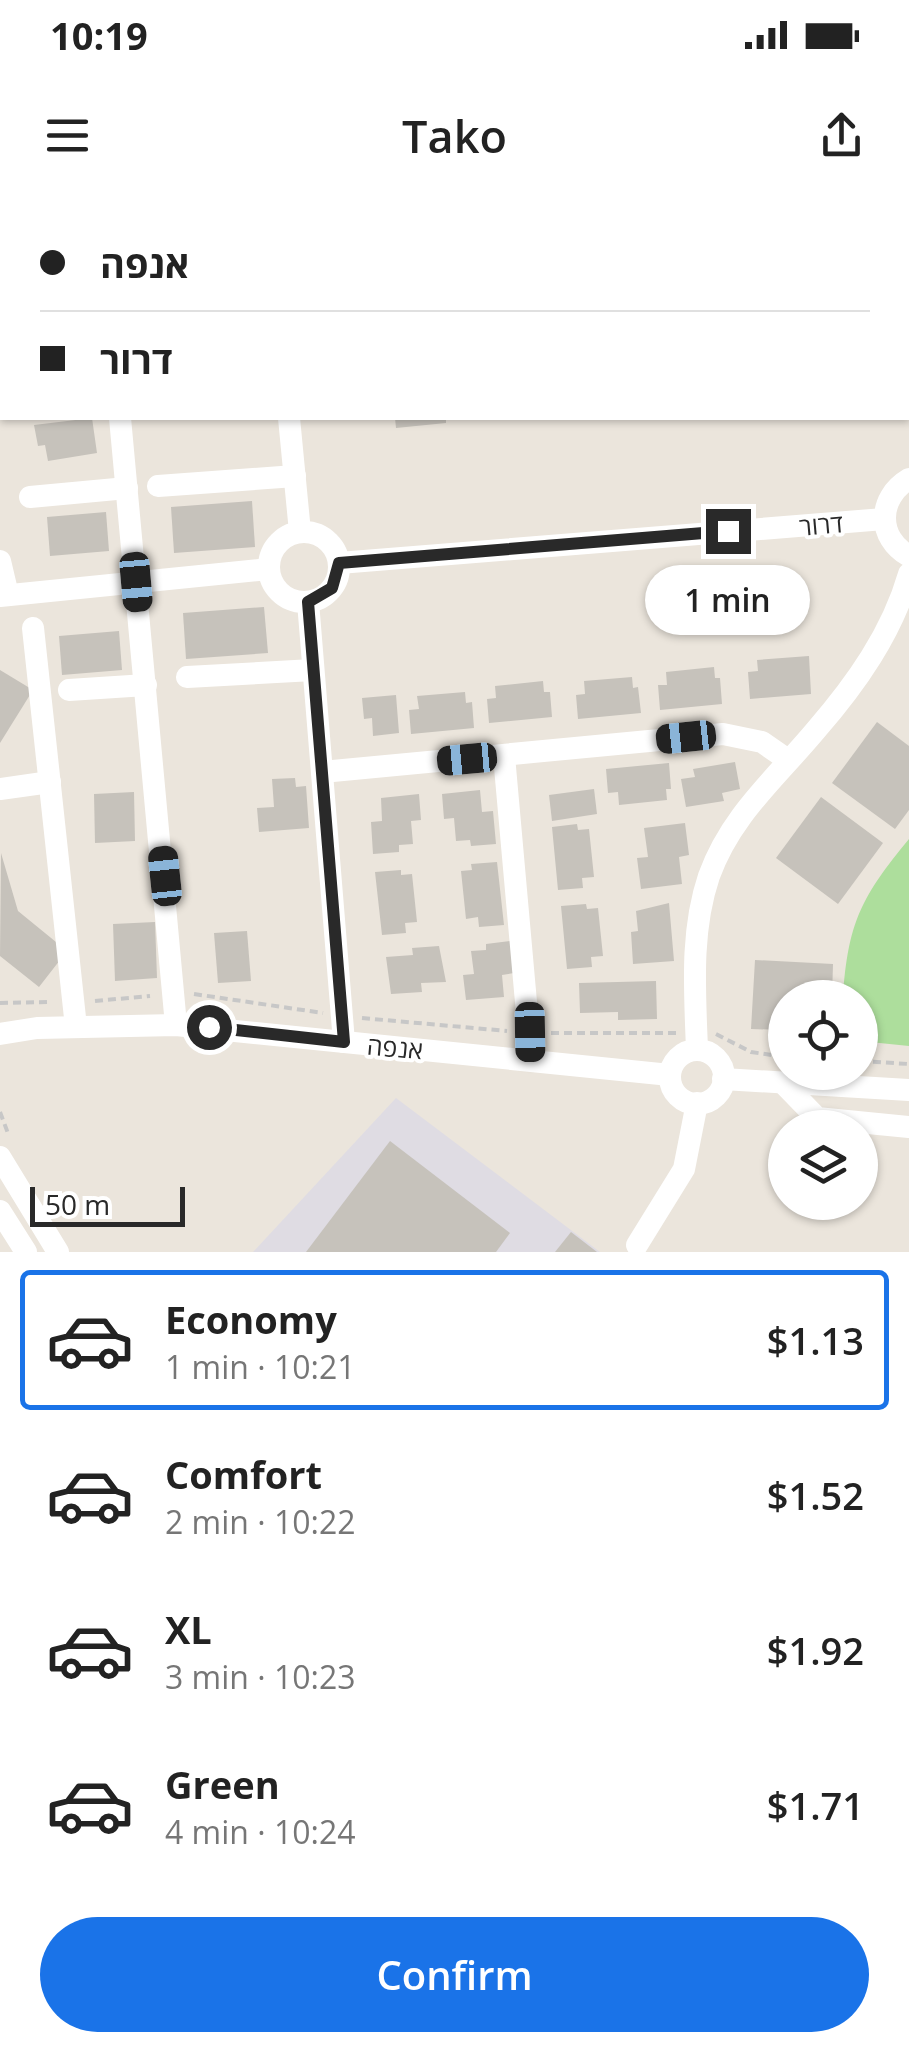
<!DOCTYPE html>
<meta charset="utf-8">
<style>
:root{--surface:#fff;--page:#f2f2f2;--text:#222;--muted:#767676;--line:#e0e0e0;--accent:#1a73e8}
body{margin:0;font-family:"Open Sans","Noto Sans Hebrew",sans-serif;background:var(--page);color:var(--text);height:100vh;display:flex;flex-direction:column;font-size:38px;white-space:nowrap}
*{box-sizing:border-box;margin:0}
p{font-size:32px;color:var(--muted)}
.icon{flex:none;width:55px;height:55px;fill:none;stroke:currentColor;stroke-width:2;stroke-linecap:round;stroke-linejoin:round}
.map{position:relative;height:1052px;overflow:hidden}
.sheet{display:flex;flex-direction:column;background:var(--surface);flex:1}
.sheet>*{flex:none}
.hud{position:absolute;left:0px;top:0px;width:910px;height:220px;box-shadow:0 2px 8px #0004;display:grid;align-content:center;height:220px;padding:0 40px;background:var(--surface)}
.controls{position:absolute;left:768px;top:780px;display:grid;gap:20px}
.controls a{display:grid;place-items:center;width:110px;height:110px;border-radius:50%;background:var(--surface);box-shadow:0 2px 8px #0004;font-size:50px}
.scale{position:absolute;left:30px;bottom:25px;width:155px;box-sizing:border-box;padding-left:10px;border:5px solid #292929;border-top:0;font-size:28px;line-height:35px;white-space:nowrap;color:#292929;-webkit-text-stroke:8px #fff;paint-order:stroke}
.end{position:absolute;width:45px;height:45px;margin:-22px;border:12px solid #292929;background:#fff;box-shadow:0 0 0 5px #fff}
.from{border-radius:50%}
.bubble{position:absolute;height:70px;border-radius:35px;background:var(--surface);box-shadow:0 2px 8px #0004;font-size:32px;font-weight:600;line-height:70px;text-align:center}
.car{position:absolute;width:30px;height:60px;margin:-30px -15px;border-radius:12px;box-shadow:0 0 8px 2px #0007;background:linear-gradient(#222 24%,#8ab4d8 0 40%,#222 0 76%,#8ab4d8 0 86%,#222 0)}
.hud b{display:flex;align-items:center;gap:35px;height:95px;font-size:38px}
.hud b+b{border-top:2px solid var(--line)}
.hud i{width:25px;height:25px;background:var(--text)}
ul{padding:18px 0 0;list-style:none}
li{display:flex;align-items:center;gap:30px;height:140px;margin:0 20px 15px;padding:0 20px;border:5px solid transparent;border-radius:10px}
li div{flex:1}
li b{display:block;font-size:38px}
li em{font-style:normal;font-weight:600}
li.on{border-color:var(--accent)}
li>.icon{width:90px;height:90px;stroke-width:1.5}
.button{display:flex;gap:20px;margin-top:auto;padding:20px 40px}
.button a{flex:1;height:115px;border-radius:60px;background:var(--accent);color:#fff;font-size:40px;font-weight:600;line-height:115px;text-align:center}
.status{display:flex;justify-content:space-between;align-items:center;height:70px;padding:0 50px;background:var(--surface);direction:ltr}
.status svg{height:28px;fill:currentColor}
header{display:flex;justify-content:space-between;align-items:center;height:130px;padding:0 40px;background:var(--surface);font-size:45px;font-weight:600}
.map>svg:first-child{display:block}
.industrial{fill:#dfdce3}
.green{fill:#adde9c}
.building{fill:#c6c2bb}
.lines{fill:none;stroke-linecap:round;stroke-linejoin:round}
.path{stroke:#c7c7c7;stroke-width:4;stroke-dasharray:8 5;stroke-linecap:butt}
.minor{stroke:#fff;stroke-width:22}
.route{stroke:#292929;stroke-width:12}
.labels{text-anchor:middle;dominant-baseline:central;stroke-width:8;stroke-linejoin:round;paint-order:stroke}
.street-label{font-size:25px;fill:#292929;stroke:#fff}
</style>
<div class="status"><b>10:19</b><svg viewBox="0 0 49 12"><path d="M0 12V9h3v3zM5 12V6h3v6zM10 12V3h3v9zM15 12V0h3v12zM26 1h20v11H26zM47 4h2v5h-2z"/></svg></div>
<header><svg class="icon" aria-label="menu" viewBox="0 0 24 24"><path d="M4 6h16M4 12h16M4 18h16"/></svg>Tako<svg class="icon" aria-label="share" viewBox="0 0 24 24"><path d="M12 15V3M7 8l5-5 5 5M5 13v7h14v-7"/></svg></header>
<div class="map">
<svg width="909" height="1052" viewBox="0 0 909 1052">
<rect width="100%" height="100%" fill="#ebe5dc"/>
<path class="industrial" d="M396,898L600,1052H253Z"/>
<path class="green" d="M909,639V846L860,841V798L843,797C848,722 862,696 909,639Z"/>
<g class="building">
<path d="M92,218L97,253L48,261L45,245L38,246L34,225Z"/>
<path d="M395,218H446V223L396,228Z"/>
<path d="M252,301L255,347L174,353L171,307Z"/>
<path d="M106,312L109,351L50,356L47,317Z"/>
<path d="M264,407L268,453L186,459L183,413Z"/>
<path d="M119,431L122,470L62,475L59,436Z"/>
<path d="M809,456L811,494L750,499L748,472L758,471L757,460Z"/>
<path d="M714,467L715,478H720L722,504L660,510L658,485H667L666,472Z"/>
<path d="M0,470L33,490L0,543Z"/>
<path d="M632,477L633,488L638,487L641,513L578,519L576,495L585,494L584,481Z"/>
<path d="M543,481L544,492H550L552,517L489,523L487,499L496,498L495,486Z"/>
<path d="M465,492L466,503L472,502L474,528L411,534L409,510L419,509L417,496Z"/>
<path d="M396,495L399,533L373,536L372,518L364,519L362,498Z"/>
<path d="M877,522L909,546V610L895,629L832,583Z"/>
<path d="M735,562L740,589L722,593L724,601L686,607L681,579L695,577L693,569Z"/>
<path d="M669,563L671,589H666L667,600L619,605L618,592L608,593L606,569Z"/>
<path d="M295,578L296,587L306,586L309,628L259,632L257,608L274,607L272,579Z"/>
<path d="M594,589L597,614L552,621L549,595Z"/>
<path d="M480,590L482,612L493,611L496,644L471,646L470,640L456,641L454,618L444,619L442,594Z"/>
<path d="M134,592L135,641L95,643L94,594Z"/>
<path d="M419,594L421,620L411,621L413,644L399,645V652L373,654L371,622L382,621L381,598Z"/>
<path d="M821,597L883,643L838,704L776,658Z"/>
<path d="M685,623L689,655L679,657L682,684L641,689L637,658L648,657L644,628Z"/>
<path d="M577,624L578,630L589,629L594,677L582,678L583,688L558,690L552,627Z"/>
<path d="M1,653L18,711L67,751L39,787L0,756Z"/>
<path d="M497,662L504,725L479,727L478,717L466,719L461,671L472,670L471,664Z"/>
<path d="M401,670V675L412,674L417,722L405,723L406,733L382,735L375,672Z"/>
<path d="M669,703L674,761L633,764L631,732L638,731L636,711Z"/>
<path d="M586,704L587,709L598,708L603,756L591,757L592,767L567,769L561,706Z"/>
<path d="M155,722L157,778L115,781L113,724Z"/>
<path d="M247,731L251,781L218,783L214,733Z"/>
<path d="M511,741L514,773L502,775L504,797L466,800L463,775L474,774L471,751L486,750V744Z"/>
<path d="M439,746L446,782L421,783L422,792L391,794L386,757L413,755L412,748Z"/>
<path d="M755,760L833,764L832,798H785V830L751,829Z"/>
<path d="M656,781L657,819L618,820V812L580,813L579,783Z"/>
<path d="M390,941L510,1033L496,1052H306Z"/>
<path d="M571,1032L597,1052H555Z"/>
</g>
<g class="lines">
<g class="path">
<path d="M194,794L323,813"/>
<path d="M95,801L150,796"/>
<path d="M0,803L50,802"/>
<path d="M362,818L507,831"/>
<path d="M551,833H676"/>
<path d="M716,834L751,852L785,857"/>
<path d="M860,861L909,864"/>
<path d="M0,912L9,936"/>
</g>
<g class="minor">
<path d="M127,0V2"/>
<path d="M270,0V2"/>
<path d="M895,0V2"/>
<path d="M291,2L320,0"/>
<path d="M0,33H2"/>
<path d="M0,108L2,116"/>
<path d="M908,140L909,152"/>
<path d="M120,218L176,825"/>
<path d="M289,218L300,332"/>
<path d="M909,279C877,298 877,338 909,356"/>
<path d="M158,286L295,276"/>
<path d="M30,297L127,288"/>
<circle cx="304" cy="367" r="35"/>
<path d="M0,361L8,395"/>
<path d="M339,363L884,319"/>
<path d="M0,396L269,369"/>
<path d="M308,402L344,842"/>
<path d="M33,428L76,827"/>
<path d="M187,477L313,470"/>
<path d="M69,490L146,485"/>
<path d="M504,556L531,858"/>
<path d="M322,572L723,534L762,542L788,560"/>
<path d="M0,589L50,582"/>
<path d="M0,834L37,828L176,825L670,875"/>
<path d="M697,850C695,792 690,732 709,676C731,615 776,578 816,530C856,484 892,433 909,374"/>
<circle cx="697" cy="877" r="27"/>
<path d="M723,879L909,890"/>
<path d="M783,883L817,918L909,927"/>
<path d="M0,957L58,1052"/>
<path d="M0,1011L26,1052"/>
<path d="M637,1045L684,969L697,903"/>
</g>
</g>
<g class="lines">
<path class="route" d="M209,827L344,842L308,402L332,388L339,363L728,331"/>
</g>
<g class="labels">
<g class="street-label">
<text transform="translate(821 324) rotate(-5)">דרור</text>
<text transform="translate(395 847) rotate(5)">אנפה</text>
</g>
</g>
</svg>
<div class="controls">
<a><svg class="icon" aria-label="locate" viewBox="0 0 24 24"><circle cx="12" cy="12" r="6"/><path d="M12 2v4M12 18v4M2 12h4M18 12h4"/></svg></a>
<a><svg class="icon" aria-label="layers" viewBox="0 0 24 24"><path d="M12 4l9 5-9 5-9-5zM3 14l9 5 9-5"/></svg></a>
</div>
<div class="scale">50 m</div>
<i class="end from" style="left:209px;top:827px"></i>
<i class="end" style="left:728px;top:331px"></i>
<div class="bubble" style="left:645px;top:365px;width:165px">1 min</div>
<i class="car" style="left:136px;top:382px;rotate:175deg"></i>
<i class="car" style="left:686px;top:537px;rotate:264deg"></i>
<i class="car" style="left:467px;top:559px;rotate:265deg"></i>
<i class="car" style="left:165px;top:676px;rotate:354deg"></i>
<i class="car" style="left:530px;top:832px;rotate:179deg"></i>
<div class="hud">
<b><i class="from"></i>אנפה</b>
<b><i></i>דרור</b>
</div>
</div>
<section class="sheet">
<ul>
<li class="on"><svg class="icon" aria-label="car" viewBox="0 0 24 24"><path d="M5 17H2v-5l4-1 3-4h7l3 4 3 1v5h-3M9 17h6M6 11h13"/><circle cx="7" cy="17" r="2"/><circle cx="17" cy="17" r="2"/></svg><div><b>Economy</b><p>1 min · 10:21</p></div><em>$1.13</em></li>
<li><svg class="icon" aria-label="car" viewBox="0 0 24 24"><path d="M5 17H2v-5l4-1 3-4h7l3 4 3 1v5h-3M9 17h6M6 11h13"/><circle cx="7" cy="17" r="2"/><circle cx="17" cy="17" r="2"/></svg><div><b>Comfort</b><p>2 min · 10:22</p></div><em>$1.52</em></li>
<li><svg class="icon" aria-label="car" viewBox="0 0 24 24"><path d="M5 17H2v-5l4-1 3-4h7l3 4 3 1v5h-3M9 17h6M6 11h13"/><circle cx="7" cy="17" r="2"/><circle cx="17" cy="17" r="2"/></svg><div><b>XL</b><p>3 min · 10:23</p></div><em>$1.92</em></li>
<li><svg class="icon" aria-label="car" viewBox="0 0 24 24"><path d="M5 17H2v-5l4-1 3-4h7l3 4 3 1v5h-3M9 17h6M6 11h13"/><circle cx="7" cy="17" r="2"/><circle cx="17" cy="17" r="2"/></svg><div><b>Green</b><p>4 min · 10:24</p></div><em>$1.71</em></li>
</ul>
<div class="button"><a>Confirm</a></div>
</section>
